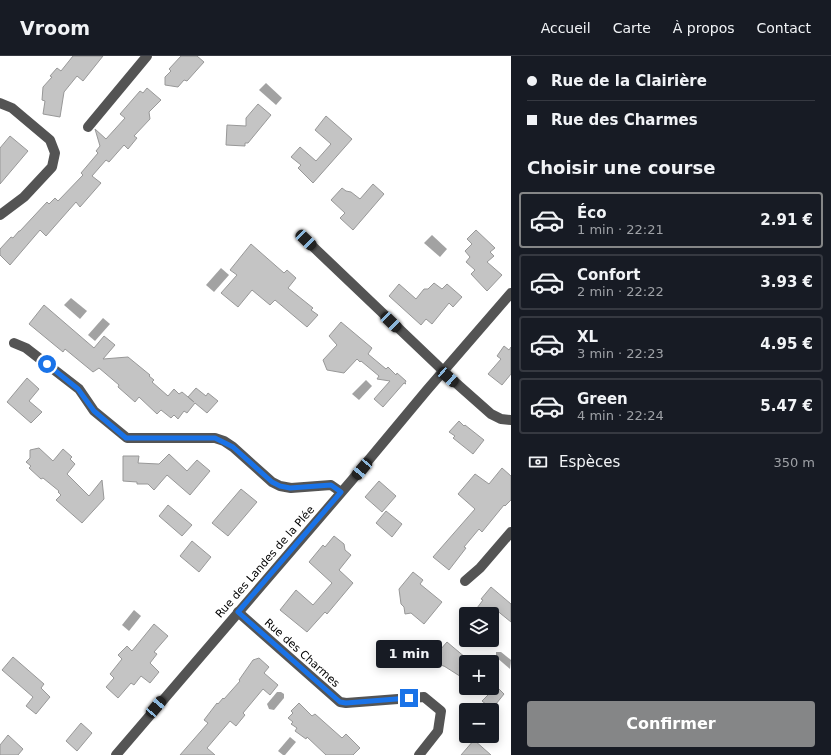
<!DOCTYPE html>
<html lang="fr">
<meta charset="utf-8">
<style>
:root{--surface:#171b24;--page:#242831;--text:#f1f3f6;--muted:#9ea1a6;--line:#363941;--accent:#858687}
body{margin:0;font-family:"DejaVu Sans",sans-serif;background:var(--page);color:var(--text);height:100vh;display:flex;flex-direction:column;font-size:15px;white-space:nowrap}
*{box-sizing:border-box;margin:0}
p{font-size:13px;color:var(--muted)}
.icon{flex:none;width:22px;height:22px;fill:none;stroke:currentColor;stroke-width:2;stroke-linecap:round;stroke-linejoin:round}
.map{position:relative;flex:1;overflow:hidden}
.details{display:flex;flex-direction:column;background:var(--surface);width:320px}
.details>*{flex:none}
.hud{display:grid;align-content:center;height:88px;padding:0 16px;background:var(--surface)}
.tools{position:absolute;left:459px;top:551px;display:grid;gap:8px}
.tools a{display:grid;place-items:center;width:40px;height:40px;border-radius:4px;background:var(--surface);box-shadow:0 2px 10px #0003;font-size:20px}
.end{position:absolute;width:18px;height:18px;margin:-9px;border:5px solid #1a73e8;background:#fff;box-shadow:0 0 0 2px #fff}
.from{border-radius:50%}
.bubble{position:absolute;height:28px;border-radius:4px;background:var(--surface);box-shadow:0 2px 10px #0003;font-size:13px;font-weight:700;line-height:28px;text-align:center}
.car{position:absolute;width:12px;height:24px;margin:-12px -6px;border-radius:5px;box-shadow:0 0 3px 1px #0007;background:linear-gradient(#222 24%,#8ab4d8 0 40%,#222 0 76%,#8ab4d8 0 86%,#222 0)}
.hud b{display:flex;align-items:center;gap:14px;height:38px;font-size:15px}
.hud b+b{border-top:1px solid var(--line)}
.hud i{width:10px;height:10px;background:var(--text)}
ul{padding:0;list-style:none}
li{display:flex;align-items:center;gap:12px;height:56px;margin:0 8px 6px;padding:0 8px;border:2px solid var(--line);border-radius:4px}
li div{flex:1}
li b{display:block;font-size:15px}
li em{font-style:normal;font-weight:700}
li.current{border-color:var(--accent)}
li>.icon{width:36px;height:36px;stroke-width:1.5}
h2{padding:0 16px;font-size:18px;line-height:48px}
.pay{display:flex;align-items:center;gap:10px;height:44px;padding:0 16px;font-size:15px}
.pay p{margin-inline-start:auto}
.cta{display:flex;gap:8px;margin-top:auto;padding:8px 16px}
.cta a{flex:1;height:46px;border-radius:4px;background:var(--accent);color:#fff;font-size:16px;font-weight:700;line-height:46px;text-align:center}
header{display:flex;align-items:center;gap:24px;box-sizing:border-box;height:56px;padding:0 20px;background:var(--surface);border-bottom:1px solid var(--line)}
header strong{font-size:19px}
nav{display:flex;gap:22px;margin-inline-start:auto;font-size:14px}
main{display:flex;flex:1;min-height:0}
.map>svg:first-child{display:block}
.water{fill:#a2a2a2}
.building{fill:#c4c4c4;stroke:#989898}
.lines{fill:none;stroke-linecap:round;stroke-linejoin:round}
.minor{stroke:#545454;stroke-width:10}
.route{stroke:#1a73e8;stroke-width:5}
.labels{text-anchor:middle;dominant-baseline:central;stroke-width:3.5;stroke-linejoin:round;paint-order:stroke}
.street-label{font-size:11px;fill:#000;stroke:#fff}
</style>
<header>
<strong>Vroom</strong>
<nav><a>Accueil</a><a>Carte</a><a>À propos</a><a>Contact</a></nav>
</header>
<main>
<div class="map">
<svg width="511" height="699" viewBox="0 0 511 699">
<rect width="100%" height="100%" fill="#fff"/>
<g class="water">
<path d="M266,27L282,42L276,49L259,34Z"/>
<path d="M432,179L447,193L440,201L424,187Z"/>
<path d="M221,212L229,219L214,236L206,229Z"/>
<path d="M71,242L87,255L80,263L64,249Z"/>
<path d="M103,262L110,268L95,285L88,279Z"/>
<path d="M366,324L372,330L359,344L352,338Z"/>
<path d="M134,554L141,560L129,575L122,569Z"/>
<path d="M496,596H501L511,604L510,613L496,601Z"/>
<path d="M277,636H281L284,638V642L274,654L269,653L267,648Z"/>
<path d="M290,681L296,686L285,699H283L278,695Z"/>
</g>
<g class="building">
<path d="M73,0H103L83,25L77,20L64,36L60,61L43,58L45,45L42,44L43,31L52,21L50,20L57,12L61,15Z"/>
<path d="M181,0H197L204,6L187,25L184,24L178,31L165,29V21L171,15L169,13Z"/>
<path d="M147,32L161,44L149,56L150,63L134,80L137,82L128,93L124,89L109,106L106,104L92,120L101,127L80,151L76,146L46,180L40,174L10,209L0,199V193L11,181L13,182L19,175H20L47,146L49,148L55,142L58,145L83,119L81,117L98,97L96,95L100,90L95,73L106,83L125,62L120,58L140,35L143,37Z"/>
<path d="M258,48L271,59L248,87H245V90L226,89L227,69L246,70V62Z"/>
<path d="M326,60L352,83L313,127L298,112L301,109L291,101L300,91L316,105L331,88L315,74Z"/>
<path d="M10,80L28,95L0,128V92Z"/>
<path d="M373,128L384,138L353,174L340,162L345,157L331,144L342,132L346,135L351,136L360,143Z"/>
<path d="M476,174L495,192L490,196L494,200L487,206L502,219L487,235L471,218L475,214L466,206L470,201L465,195L472,188L467,183Z"/>
<path d="M251,188L284,217L287,214L296,222L288,232L313,252L311,254L318,259L307,271L275,244L270,249L252,234L238,251L221,237L237,219L230,214Z"/>
<path d="M434,227L442,233L447,228L462,241L453,251L449,247L432,268L426,263L421,269L389,240L399,228L416,243L424,233H428Z"/>
<path d="M44,249L94,292L104,280L115,289L103,303L128,301L150,319L149,320L154,324L152,326L168,340L174,333L179,338L182,336L194,346L188,341L196,332L206,340L208,337L218,345L207,357L195,347L187,357L184,355L178,363L174,359L171,362L161,354L157,358L139,341L135,346L118,331L119,329L99,312L93,316L65,293L63,296L29,268Z"/>
<path d="M341,266L372,292L368,298L386,313L388,311L396,319L397,317L406,325L405,327L406,328L404,327L383,351L374,343L390,325L377,323L379,320L361,305L360,306L357,303L344,317L327,314L323,304L337,289L329,280Z"/>
<path d="M504,290L509,294L511,291V318L502,329L488,318L501,303L497,300Z"/>
<path d="M27,322L39,333L29,345L42,356L31,367L7,346Z"/>
<path d="M459,365L464,370L465,369L484,384L473,398L453,382L455,380L449,376Z"/>
<path d="M39,392L53,405L63,393L72,401L70,403L75,408L67,418L89,440L102,424L104,443L82,467L56,444L61,439L58,436L59,435L43,422L41,423L29,412L31,410L26,406L30,402V394Z"/>
<path d="M169,398L187,415L197,404L210,415L190,439L167,419L154,434L148,428H137V426L123,425V400H139L138,407L159,408Z"/>
<path d="M502,412L511,420V444L505,450L504,449L482,476L479,473L464,491L466,492L449,514L433,501L475,453L458,438L475,418L489,428Z"/>
<path d="M379,425L396,440L382,456L365,441Z"/>
<path d="M241,433L257,446L228,480L212,467Z"/>
<path d="M168,449L192,469L182,480L159,460Z"/>
<path d="M386,455L402,468L392,481L376,467Z"/>
<path d="M334,480L344,488L345,494L351,499L339,514L353,527L327,558L325,556L307,576L280,554L296,534L313,549L332,527L309,506L323,489L325,491Z"/>
<path d="M192,485L211,501L199,516L180,500Z"/>
<path d="M413,516L423,524L420,528L442,546L424,568L411,557L405,558L404,551L401,548L399,533Z"/>
<path d="M491,531L511,548V566L495,553L491,558H485L477,552L483,544L481,543Z"/>
<path d="M154,568L168,580L154,596L157,598L150,607L159,616L150,627L141,620L134,629L131,627L118,642L106,631L114,622L110,618L122,603L118,599L127,590L132,595Z"/>
<path d="M447,586L466,602V624L444,610H443L433,602Z"/>
<path d="M13,601L44,628L41,632L50,641L36,658L26,650L33,641L2,614Z"/>
<path d="M259,602L269,611L264,617L278,629L270,639L263,633L243,657L245,659L236,670L230,665L207,692L215,699H180L208,667L204,664L217,647L218,648L223,642L224,643L240,625L239,624L253,604Z"/>
<path d="M478,632H498L504,638L492,653L482,645L488,639Z"/>
<path d="M299,647L312,660L315,658L342,682L346,678L360,692L353,699H326L307,681L306,683L295,675L297,672L291,668L293,666L288,662L293,657L291,655Z"/>
<path d="M81,667L92,677L77,695L66,685Z"/>
<path d="M8,679L23,693L18,699H0V689Z"/>
<path d="M474,684L491,699H461Z"/>
</g>
<g class="lines">
<g class="minor">
<path d="M0,47L12,52L50,84L55,97L52,111L24,141L0,159"/>
<path d="M88,71L147,0"/>
<path d="M306,184L456,327L491,358L501,363L511,364"/>
<path d="M14,287L26,292L79,333L94,355L127,382H215L224,385L233,391L272,426L280,430L291,432L331,429L341,436"/>
<path d="M465,525L480,512L511,476"/>
<path d="M238,556L340,646L346,647L424,641L441,655L438,675L419,699"/>
<path d="M116,699L352,424L427,334L511,237"/>
</g>
</g>
<g class="lines">
<path class="route" d="M47,308L78,333L94,355L126,382H215L233,391L272,426L280,430L290,432L331,429L341,436L238,556L340,646L346,647L409,642"/>
</g>
<g class="labels">
<g class="street-label">
<text transform="translate(265 506) rotate(-49)">Rue des Landes de la Plée</text>
<text transform="translate(302 597) rotate(42)">Rue des Charmes</text>
</g>
</g>
</svg>
<div class="tools">
<a><svg class="icon" aria-label="layers" viewBox="0 0 24 24"><path d="M12 4l9 5-9 5-9-5zM3 14l9 5 9-5"/></svg></a>
<a>+</a>
<a>−</a>
</div>
<i class="end from" style="left:47px;top:308px"></i>
<i class="end" style="left:409px;top:642px"></i>
<div class="bubble" style="left:376px;top:584px;width:66px">1 min</div>
<i class="car" style="left:306px;top:184px;rotate:134deg"></i>
<i class="car" style="left:391px;top:266px;rotate:134deg"></i>
<i class="car" style="left:448px;top:321px;rotate:131deg"></i>
<i class="car" style="left:362px;top:413px;rotate:220deg"></i>
<i class="car" style="left:156px;top:651px;rotate:40deg"></i>
</div>
<section class="details">
<div class="hud">
<b><i class="from"></i>Rue de la Clairière</b>
<b><i></i>Rue des Charmes</b>
</div>
<h2>Choisir une course</h2>
<ul>
<li class="current"><svg class="icon" aria-label="car" viewBox="0 0 24 24"><path d="M5 17H2v-5l4-1 3-4h7l3 4 3 1v5h-3M9 17h6M6 11h13"/><circle cx="7" cy="17" r="2"/><circle cx="17" cy="17" r="2"/></svg><div><b>Éco</b><p>1 min · 22:21</p></div><em>2.91 €</em></li>
<li><svg class="icon" aria-label="car" viewBox="0 0 24 24"><path d="M5 17H2v-5l4-1 3-4h7l3 4 3 1v5h-3M9 17h6M6 11h13"/><circle cx="7" cy="17" r="2"/><circle cx="17" cy="17" r="2"/></svg><div><b>Confort</b><p>2 min · 22:22</p></div><em>3.93 €</em></li>
<li><svg class="icon" aria-label="car" viewBox="0 0 24 24"><path d="M5 17H2v-5l4-1 3-4h7l3 4 3 1v5h-3M9 17h6M6 11h13"/><circle cx="7" cy="17" r="2"/><circle cx="17" cy="17" r="2"/></svg><div><b>XL</b><p>3 min · 22:23</p></div><em>4.95 €</em></li>
<li><svg class="icon" aria-label="car" viewBox="0 0 24 24"><path d="M5 17H2v-5l4-1 3-4h7l3 4 3 1v5h-3M9 17h6M6 11h13"/><circle cx="7" cy="17" r="2"/><circle cx="17" cy="17" r="2"/></svg><div><b>Green</b><p>4 min · 22:24</p></div><em>5.47 €</em></li>
</ul>
<div class="pay"><svg class="icon" aria-label="cash" viewBox="0 0 24 24"><path d="M3 7h18v10H3z"/><circle cx="12" cy="12" r="2"/></svg>Espèces<p>350 m</p></div>
<div class="cta"><a>Confirmer</a></div>
</section>
</main>
